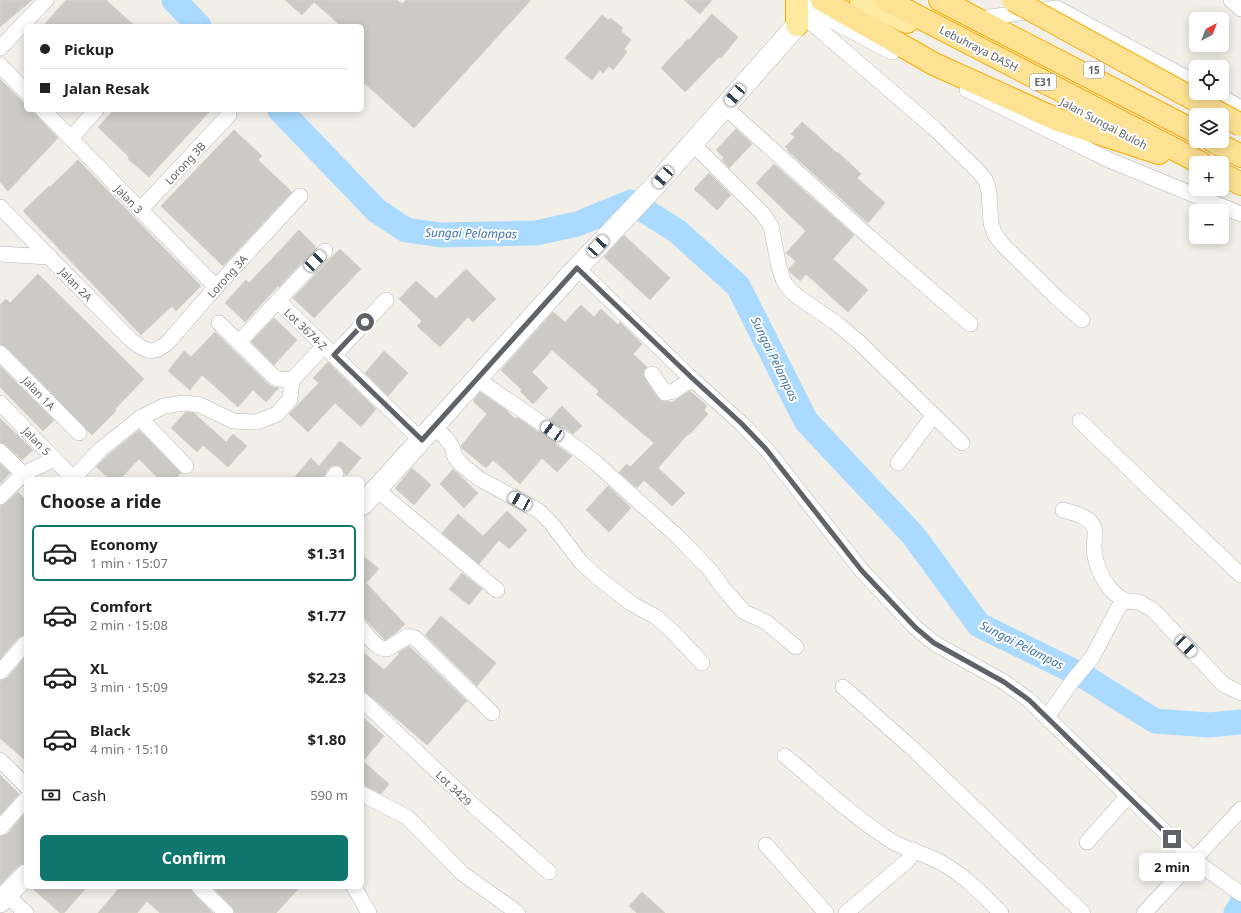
<!DOCTYPE html>
<meta charset="utf-8">
<style>
:root{--surface:#fff;--page:#f2f2f2;--text:#222;--muted:#767676;--line:#e0e0e0;--accent:#0f766e}
body{margin:0;font-family:"Noto Sans",sans-serif;background:var(--page);color:var(--text);height:100vh;display:flex;flex-direction:column;font-size:15px;white-space:nowrap}
*{box-sizing:border-box;margin:0}
p{font-size:13px;color:var(--muted)}
.icon{flex:none;width:22px;height:22px;fill:none;stroke:currentColor;stroke-width:2;stroke-linecap:round;stroke-linejoin:round}
.map{position:relative;flex:1;overflow:hidden}
.drawer{position:absolute;left:24px;top:477px;width:340px;height:412px;display:flex;flex-direction:column;background:var(--surface);border-radius:6px;box-shadow:0 2px 10px #0003}
.drawer>*{flex:none}
.banner{position:absolute;left:24px;top:24px;width:340px;height:88px;border-radius:6px;box-shadow:0 2px 10px #0003;display:grid;align-content:center;height:88px;padding:0 16px;background:var(--surface)}
.needle{width:26px;rotate:42deg}
.tools{position:absolute;left:1189px;top:12px;display:grid;gap:8px}
.tools a{display:grid;place-items:center;width:40px;height:40px;border-radius:6px;background:var(--surface);box-shadow:0 2px 10px #0003;font-size:20px}
.end{position:absolute;width:18px;height:18px;margin:-9px;border:5px solid #5f6368;background:#fff;box-shadow:0 0 0 2px #fff}
.from{border-radius:50%}
.bubble{position:absolute;height:28px;border-radius:6px;background:var(--surface);box-shadow:0 2px 10px #0003;font-size:13px;font-weight:700;line-height:28px;text-align:center}
.car{position:absolute;width:12px;height:24px;margin:-12px -6px;border-radius:5px;box-shadow:0 0 3px 1px #0007;background:linear-gradient(#fff 24%,#345 0 40%,#fff 0 76%,#345 0 86%,#fff 0)}
.banner b{display:flex;align-items:center;gap:14px;height:38px;font-size:15px}
.banner b+b{border-top:1px solid var(--line)}
.banner i{width:10px;height:10px;background:var(--text)}
ul{padding:0;list-style:none}
li{display:flex;align-items:center;gap:12px;height:56px;margin:0 8px 6px;padding:0 8px;border:2px solid transparent;border-radius:6px}
li div{flex:1}
li b{display:block;font-size:15px}
li em{font-style:normal;font-weight:700}
li.current{border-color:var(--accent)}
li>.icon{width:36px;height:36px;stroke-width:1.5}
h2{padding:0 16px;font-size:18px;line-height:48px}
.pay{display:flex;align-items:center;gap:10px;height:44px;padding:0 16px;font-size:15px}
.pay p{margin-inline-start:auto}
.action{display:flex;gap:8px;margin-top:auto;padding:8px 16px}
.action a{flex:1;height:46px;border-radius:6px;background:var(--accent);color:#fff;font-size:16px;font-weight:700;line-height:46px;text-align:center}
.map>svg:first-child{display:block}
.lines{fill:none;stroke-linecap:round;stroke-linejoin:round}
.river{stroke:#aadaff;stroke-width:25}
.building{fill:#cccac5;stroke:#d6d1c6}
.minor-casing{stroke:#b5b8bc;stroke-width:16}
.secondary-casing{stroke:#b6babf;stroke-width:22}
.trunk-casing{stroke:#f9ab00;stroke-width:24}
.motorway-casing{stroke:#f9ab00;stroke-width:24}
.minor{stroke:#fff;stroke-width:15}
.secondary{stroke:#fff;stroke-width:21}
.trunk{stroke:#feeaa1;stroke-width:22}
.motorway{stroke:#fde293;stroke-width:22}
.motorway-bridge-casing{stroke:#f9ab00;stroke-width:24;stroke-linecap:butt}
.motorway-bridge{stroke:#fde293;stroke-width:22}
.route{stroke:#5f6368;stroke-width:5}
.labels{text-anchor:middle;dominant-baseline:central;stroke-width:4;stroke-linejoin:round;paint-order:stroke}
.shield{fill:#fff;stroke:#8f9295;stroke-width:1}
.shield-label{font-size:10px;font-weight:bold;fill:#5f6368}
.street-label{font-size:11px;fill:#5f6368;stroke:#fff}
.water-label{font-size:12px;font-style:italic;fill:#4174aa;stroke:#fff}
</style>
<div class="map">
<svg width="1241" height="913" viewBox="0 0 1241 913">
<rect width="100%" height="100%" fill="#f1efe8"/>
<g class="lines">
<g class="river">
<path d="M174,0L199,26"/>
<path d="M280,110L377,211L406,230L441,235L536,233L577,224L631,202L677,231L738,286L806,421L913,535L979,625L1085,677L1155,721L1209,725L1241,722"/>
<path d="M1236,913L1241,905"/>
</g>
</g>
<g class="building">
<path d="M0,0H32L0,27Z"/>
<path d="M66,0H106L135,26H43Z"/>
<path d="M285,0H397L402,4L406,0H531L414,128L362,81V26H341L314,2L302,15Z"/>
<path d="M684,0H712L700,14Z"/>
<path d="M712,14L738,37L721,58L719,57L685,92L661,68L688,39L689,40Z"/>
<path d="M602,15L608,20L610,18L623,28L621,31L631,40L624,49L627,52L613,70L609,66L603,73L600,70L592,80L565,58Z"/>
<path d="M0,79L26,105V110H31L58,138L8,191L0,182Z"/>
<path d="M114,110H211L149,177L128,159L129,157L98,127Z"/>
<path d="M802,122L837,153L838,152L861,174L857,178L885,203L868,223L787,150L788,149L785,147L795,137L791,134Z"/>
<path d="M736,129L752,144L729,168L722,160L724,158L716,150Z"/>
<path d="M234,130L262,156L258,160L292,192L223,266L161,206Z"/>
<path d="M78,160L201,286L176,311L172,306L141,335L23,211L49,186L50,187Z"/>
<path d="M774,164L854,235L833,259L868,290L848,312L806,274L800,281L790,272L789,269L796,261L786,253L806,231L756,183Z"/>
<path d="M709,173L731,195L717,210L694,189Z"/>
<path d="M299,230L316,247L279,287L278,286L245,322L225,303L246,280L249,283Z"/>
<path d="M624,235L670,278L650,300L604,257Z"/>
<path d="M340,249L361,269L314,318L293,298Z"/>
<path d="M466,269L496,299L473,322L468,317L440,347L417,326L422,321L399,299L416,281L436,299Z"/>
<path d="M38,274L144,379L115,409L116,411L92,435L6,347L0,344V305L6,299L10,303Z"/>
<path d="M581,305L594,317L601,309L618,325L620,322L642,344L633,354L647,367L644,370L643,375L658,398L662,401L672,402L690,391L707,406L704,410L708,414L689,435L688,434L658,468L685,493L672,506L644,480L637,488L619,472L627,464L630,467L654,443L596,394L599,391L552,350L532,372L548,388L533,404L520,391L522,390L501,370L553,312L565,322Z"/>
<path d="M274,318L297,340L274,365L251,342Z"/>
<path d="M215,332L267,383L273,387L279,388L266,402L253,390L238,407L202,375L190,390L168,371L184,351L191,357Z"/>
<path d="M384,351L408,373L388,396L365,373Z"/>
<path d="M328,362L376,409L361,427L335,403L308,432L289,414L319,383L313,378Z"/>
<path d="M0,366L54,420L43,431L0,387Z"/>
<path d="M480,392L505,409L515,419L517,417L572,456L557,472L542,458L520,484L493,460L486,468L462,448L461,446L487,414L473,401Z"/>
<path d="M562,406L582,426L573,434L550,419Z"/>
<path d="M186,412L194,413L226,442L233,434L247,446L228,467L203,445L197,452L171,428Z"/>
<path d="M0,418L33,450L22,460L6,445L0,442Z"/>
<path d="M139,430L181,473L175,479H159L139,459L120,479H110L96,467L107,456Z"/>
<path d="M340,441L361,458L346,476L342,467L337,465L332,466L329,468L325,474L323,479H293L311,458L319,466Z"/>
<path d="M0,464L10,473L0,484Z"/>
<path d="M412,468L431,485L414,505L395,488Z"/>
<path d="M453,469L478,493L464,508L440,484Z"/>
<path d="M608,486L631,508L609,532L586,510Z"/>
<path d="M18,492L26,500V634L19,637L0,659V506L6,503Z"/>
<path d="M507,511L527,530L509,549L499,540L479,564L442,533L458,514L483,536Z"/>
<path d="M362,555L379,569L366,583L405,624L396,633L385,640L362,616Z"/>
<path d="M462,573L482,589L469,605L449,589Z"/>
<path d="M441,616L496,663L477,686L425,635Z"/>
<path d="M409,646L467,701L427,745L362,689V651L384,670L399,654L398,653Z"/>
<path d="M26,656V761L0,738V681L7,678Z"/>
<path d="M362,717L384,736L363,761L389,784L381,794L362,784Z"/>
<path d="M0,775L19,794L0,815Z"/>
<path d="M26,812V863L22,864L18,866L0,885V837L7,834Z"/>
<path d="M31,887H87L64,913H60Z"/>
<path d="M120,887H190L193,893L213,913H160L147,901L137,913H98Z"/>
<path d="M212,887H300L276,913H235L232,907Z"/>
<path d="M642,892L665,913H637L629,906Z"/>
</g>
<g class="lines">
<defs>
<g id="minor">
<path d="M1231,0L1241,9"/>
<path d="M811,10L892,52"/>
<path d="M805,17L935,129L979,172L986,181L989,192L991,223L995,235L1004,246L1057,298L1082,320"/>
<path d="M990,17L1057,8L1196,83"/>
<path d="M0,48L46,0"/>
<path d="M0,65L26,92"/>
<path d="M967,90L1109,160L1241,214"/>
<path d="M1214,93L1241,108"/>
<path d="M725,107L866,234L970,324"/>
<path d="M43,110L216,287"/>
<path d="M71,138L96,110"/>
<path d="M692,143L762,213L771,226L779,267L784,282L790,290L798,297L836,323L859,342L962,443"/>
<path d="M0,207L131,340C146,352 154,356 169,341L216,287L300,196"/>
<path d="M140,210L229,115"/>
<path d="M0,254L50,257"/>
<path d="M577,268L692,379L741,423L766,449L862,571L916,628L934,643L1004,682L1029,700L1194,860L1241,894"/>
<path d="M278,301L421,440"/>
<path d="M219,323L273,376L278,379L292,380"/>
<path d="M239,342L325,251"/>
<path d="M0,353L79,433"/>
<path d="M334,355L386,300"/>
<path d="M652,374L665,393L674,391L692,379"/>
<path d="M477,379L577,448L596,463L678,537L711,571L723,588L744,612L766,622L796,647"/>
<path d="M0,403L74,479"/>
<path d="M140,418L186,466"/>
<path d="M1080,421L1154,493L1241,575"/>
<path d="M433,427L445,437L452,447L455,457L462,465L478,478L539,511L551,523L581,562L597,577L632,604L656,617L672,631L702,663"/>
<path d="M0,451L28,479"/>
<path d="M898,463L934,415"/>
<path d="M73,478L101,449L140,418L164,406L184,403L200,405L233,421L257,422L277,414L290,399L292,380L324,346"/>
<path d="M332,479L336,474"/>
<path d="M376,489L497,590"/>
<path d="M0,497L23,474L54,459"/>
<path d="M1063,510C1073,513 1090,516 1094,528C1097,534 1094,540 1094,546C1094,562 1102,580 1113,592C1116,595 1121,598 1125,601"/>
<path d="M362,629C369,637 376,649 387,649L408,636L415,638L492,713"/>
<path d="M0,672L26,643"/>
<path d="M843,687L912,748L1083,913"/>
<path d="M362,700L475,807L549,872"/>
<path d="M1047,717L1071,683L1093,656L1118,608L1125,601L1139,602L1153,610L1224,685L1241,693"/>
<path d="M785,756C819,784 852,816 890,840C905,850 924,853 940,862C964,875 982,894 1001,913"/>
<path d="M0,760L26,786"/>
<path d="M362,794L407,817L463,874L518,913"/>
<path d="M0,828L26,799"/>
<path d="M1087,842L1128,796"/>
<path d="M766,845L826,913"/>
<path d="M199,887L226,913"/>
<path d="M354,887L369,913"/>
<path d="M6,895L26,913"/>
<path d="M846,913L907,861L914,850"/>
<path d="M1144,913L1241,809"/>
</g>
<g id="secondary">
<path d="M362,505L577,268L653,188L819,0"/>
<path d="M0,902L26,875"/>
</g>
<g id="trunk">
<path d="M797,0V25"/>
<path d="M861,0L907,22"/>
</g>
<g id="motorway">
<path d="M822,0L934,64L1058,120L1159,153"/>
<path d="M886,0L1201,163"/>
<path d="M940,0L1196,132"/>
<path d="M1213,141L1241,156"/>
<path d="M1222,174L1241,184"/>
</g>
</defs>
<use href="#minor" class="minor-casing"/>
<use href="#secondary" class="secondary-casing"/>
<use href="#trunk" class="trunk-casing"/>
<use href="#motorway" class="motorway-casing"/>
<use href="#minor" class="minor"/>
<use href="#secondary" class="secondary"/>
<use href="#trunk" class="trunk"/>
<use href="#motorway" class="motorway"/>
<defs>
<path id="motorway-bridge" d="M1013,0L1241,125"/>
</defs>
<use href="#motorway-bridge" class="motorway-bridge-casing"/>
<use href="#motorway-bridge" class="motorway-bridge"/>
</g>
<g class="lines">
<path class="route" d="M365,322L334,355L422,440L577,268L692,378L741,423L766,449L862,571L916,628L934,643L1004,682L1029,700L1172,839"/>
</g>
<g class="labels">
<g class="shield">
<rect x="1084" y="62" width="20" height="16" rx="3"/>
<rect x="1030" y="74" width="26" height="16" rx="3"/>
</g>
<g class="shield-label">
<text x="1094" y="70">15</text>
<text x="1043" y="82">E31</text>
</g>
<g class="street-label">
<text transform="translate(979 48) rotate(27)">Lebuhraya DASH</text>
<text transform="translate(1104 123) rotate(28)">Jalan Sungai Buloh</text>
<text transform="translate(185 163) rotate(-47)">Lorong 3B</text>
<text transform="translate(129 199) rotate(46)">Jalan 3</text>
<text transform="translate(227 276) rotate(-48)">Lorong 3A</text>
<text transform="translate(76 284) rotate(46)">Jalan 2A</text>
<text transform="translate(306 329) rotate(44)">Lot 3674-Z</text>
<text transform="translate(39 393) rotate(46)">Jalan 1A</text>
<text transform="translate(37 441) rotate(46)">Jalan 5</text>
<text transform="translate(454 788) rotate(44)">Lot 3429</text>
</g>
<g class="water-label">
<text transform="translate(471 233) rotate(1)">Sungai Pelampas</text>
<text transform="translate(775 359) rotate(64)">Sungai Pelampas</text>
<text transform="translate(1022 645) rotate(27)">Sungai Pelampas</text>
</g>
</g>
</svg>
<div class="tools">
<a><svg class="needle" viewBox="-14 -14 28 28"><path d="M0-13l5 13h-10z" fill="#e53935"/><path d="M0 13l5-13h-10z" fill="#767676"/></svg></a>
<a><svg class="icon" aria-label="locate" viewBox="0 0 24 24"><circle cx="12" cy="12" r="6"/><path d="M12 2v4M12 18v4M2 12h4M18 12h4"/></svg></a>
<a><svg class="icon" aria-label="layers" viewBox="0 0 24 24"><path d="M12 4l9 5-9 5-9-5zM3 14l9 5 9-5"/></svg></a>
<a>+</a>
<a>−</a>
</div>
<i class="end from" style="left:365px;top:322px"></i>
<i class="end" style="left:1172px;top:839px"></i>
<div class="bubble" style="left:1139px;top:853px;width:66px">2 min</div>
<i class="car" style="left:735px;top:95px;rotate:221deg"></i>
<i class="car" style="left:663px;top:177px;rotate:221deg"></i>
<i class="car" style="left:598px;top:246px;rotate:43deg"></i>
<i class="car" style="left:315px;top:261px;rotate:44deg"></i>
<i class="car" style="left:552px;top:431px;rotate:305deg"></i>
<i class="car" style="left:520px;top:501px;rotate:299deg"></i>
<i class="car" style="left:1186px;top:646px;rotate:136deg"></i>
<div class="banner">
<b><i class="from"></i>Pickup</b>
<b><i></i>Jalan Resak</b>
</div>
<section class="drawer">
<h2>Choose a ride</h2>
<ul>
<li class="current"><svg class="icon" aria-label="car" viewBox="0 0 24 24"><path d="M5 17H2v-5l4-1 3-4h7l3 4 3 1v5h-3M9 17h6M6 11h13"/><circle cx="7" cy="17" r="2"/><circle cx="17" cy="17" r="2"/></svg><div><b>Economy</b><p>1 min · 15:07</p></div><em>$1.31</em></li>
<li><svg class="icon" aria-label="car" viewBox="0 0 24 24"><path d="M5 17H2v-5l4-1 3-4h7l3 4 3 1v5h-3M9 17h6M6 11h13"/><circle cx="7" cy="17" r="2"/><circle cx="17" cy="17" r="2"/></svg><div><b>Comfort</b><p>2 min · 15:08</p></div><em>$1.77</em></li>
<li><svg class="icon" aria-label="car" viewBox="0 0 24 24"><path d="M5 17H2v-5l4-1 3-4h7l3 4 3 1v5h-3M9 17h6M6 11h13"/><circle cx="7" cy="17" r="2"/><circle cx="17" cy="17" r="2"/></svg><div><b>XL</b><p>3 min · 15:09</p></div><em>$2.23</em></li>
<li><svg class="icon" aria-label="car" viewBox="0 0 24 24"><path d="M5 17H2v-5l4-1 3-4h7l3 4 3 1v5h-3M9 17h6M6 11h13"/><circle cx="7" cy="17" r="2"/><circle cx="17" cy="17" r="2"/></svg><div><b>Black</b><p>4 min · 15:10</p></div><em>$1.80</em></li>
</ul>
<div class="pay"><svg class="icon" aria-label="cash" viewBox="0 0 24 24"><path d="M3 7h18v10H3z"/><circle cx="12" cy="12" r="2"/></svg>Cash<p>590 m</p></div>
<div class="action"><a>Confirm</a></div>
</section>
</div>
